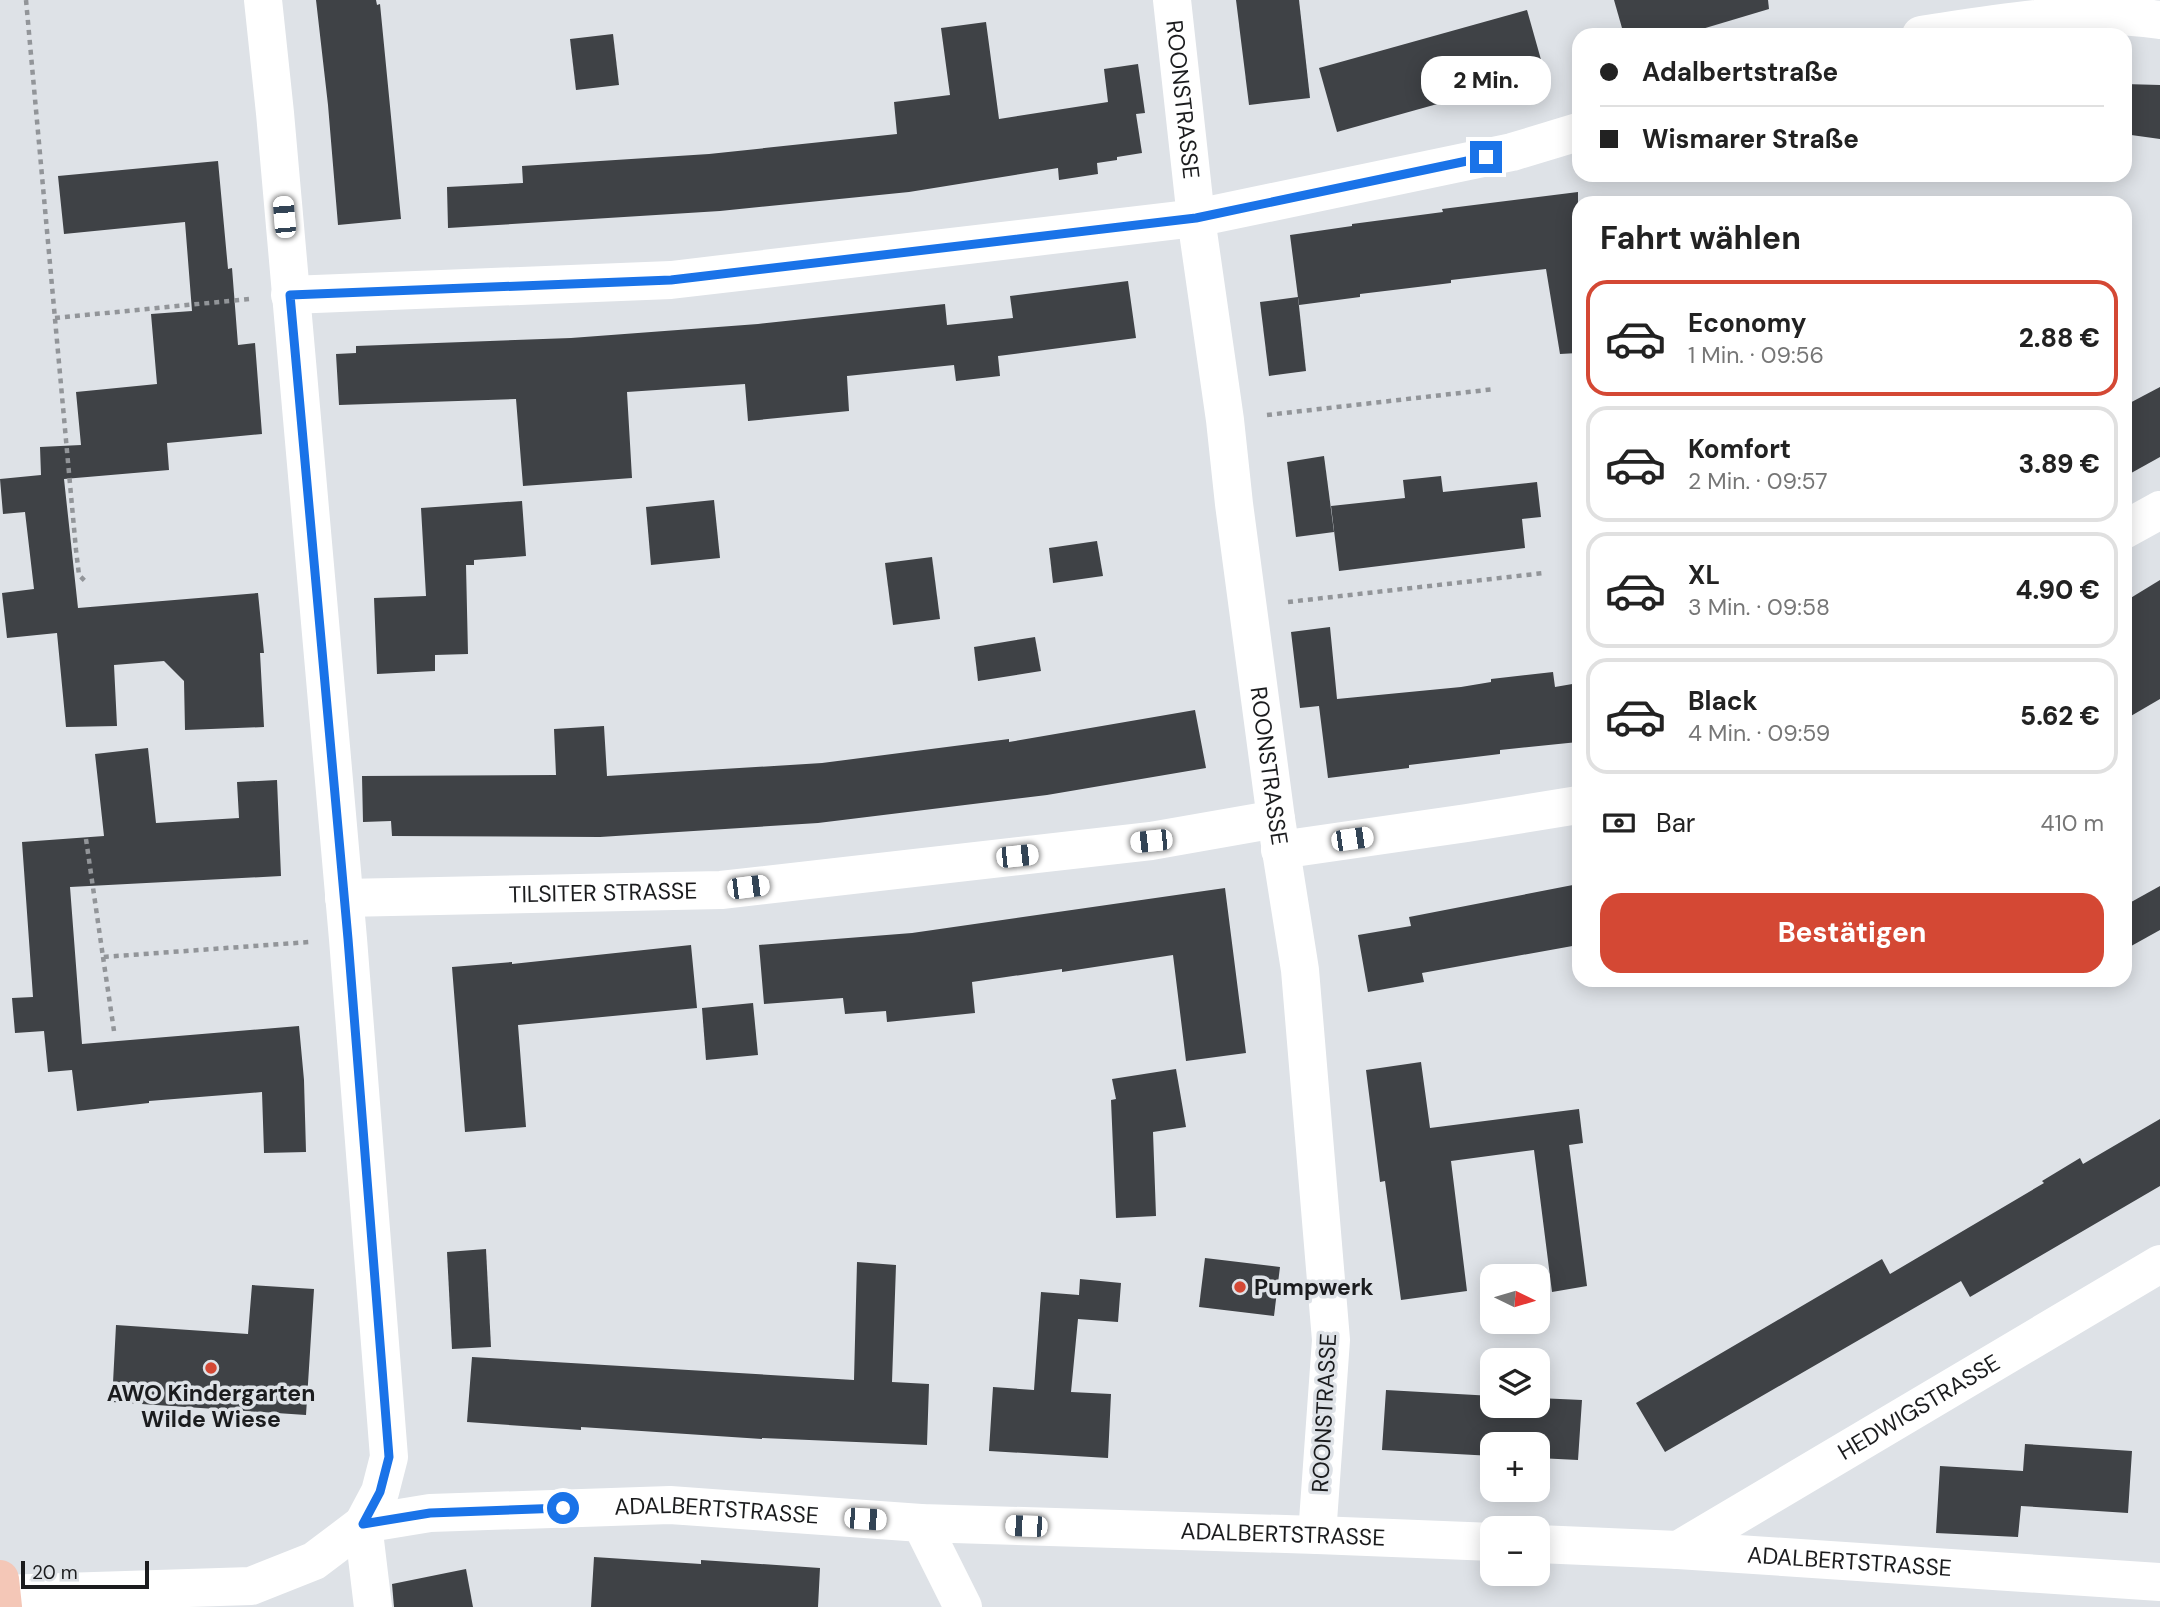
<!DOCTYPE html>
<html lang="de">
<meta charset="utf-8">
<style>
:root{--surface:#fff;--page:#f2f2f2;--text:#222;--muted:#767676;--line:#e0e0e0;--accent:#d44834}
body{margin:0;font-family:"DM Sans",sans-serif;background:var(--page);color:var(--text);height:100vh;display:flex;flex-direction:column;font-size:26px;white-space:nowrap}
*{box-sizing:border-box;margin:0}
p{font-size:23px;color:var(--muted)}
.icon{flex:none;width:38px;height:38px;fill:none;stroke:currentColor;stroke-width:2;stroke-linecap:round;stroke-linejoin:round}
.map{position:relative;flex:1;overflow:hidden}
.side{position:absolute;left:1572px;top:196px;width:560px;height:791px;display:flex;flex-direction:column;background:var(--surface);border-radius:21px;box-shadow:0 4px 18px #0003}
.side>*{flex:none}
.banner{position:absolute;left:1572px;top:28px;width:560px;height:154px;border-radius:21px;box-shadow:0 4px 18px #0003;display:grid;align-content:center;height:154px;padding:0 28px;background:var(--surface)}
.needle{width:46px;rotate:95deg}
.fabs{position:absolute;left:1480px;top:1264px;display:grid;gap:14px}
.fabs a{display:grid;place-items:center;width:70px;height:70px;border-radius:14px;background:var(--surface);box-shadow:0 4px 18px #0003;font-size:35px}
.scale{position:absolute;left:21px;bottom:18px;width:128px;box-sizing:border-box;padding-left:7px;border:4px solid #1b1c1e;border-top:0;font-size:19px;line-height:24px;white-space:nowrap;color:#1b1c1e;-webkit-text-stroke:5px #dee2e7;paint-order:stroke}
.end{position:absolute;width:32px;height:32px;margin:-16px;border:9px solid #1a73e8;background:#fff;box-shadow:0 0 0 4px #fff}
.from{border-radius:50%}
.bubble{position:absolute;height:49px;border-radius:21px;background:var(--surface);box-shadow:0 4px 18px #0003;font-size:23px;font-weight:800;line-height:49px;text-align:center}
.car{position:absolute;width:21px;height:42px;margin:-21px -10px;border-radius:9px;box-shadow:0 0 5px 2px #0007;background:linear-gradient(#fff 24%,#345 0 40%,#fff 0 76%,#345 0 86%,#fff 0)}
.banner b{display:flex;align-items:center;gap:24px;height:66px;font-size:26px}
.banner b+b{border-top:2px solid var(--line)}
.banner i{width:18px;height:18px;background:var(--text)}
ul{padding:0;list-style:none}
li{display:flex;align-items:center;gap:21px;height:116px;margin:0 14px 10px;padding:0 14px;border:4px solid var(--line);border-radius:21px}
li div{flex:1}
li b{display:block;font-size:26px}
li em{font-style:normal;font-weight:800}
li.selected{border-color:var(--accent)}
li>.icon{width:63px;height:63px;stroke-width:1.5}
h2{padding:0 28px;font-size:32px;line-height:84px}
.pay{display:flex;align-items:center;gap:18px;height:77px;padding:0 28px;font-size:26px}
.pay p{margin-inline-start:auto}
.cta{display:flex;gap:14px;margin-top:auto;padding:14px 28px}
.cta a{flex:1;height:80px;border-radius:21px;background:var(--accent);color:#fff;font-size:28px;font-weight:800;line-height:80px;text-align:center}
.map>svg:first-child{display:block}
.building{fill:#3f4246}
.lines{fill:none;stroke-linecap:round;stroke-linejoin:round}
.path{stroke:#929599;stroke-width:4.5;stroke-dasharray:5 5;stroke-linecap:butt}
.minor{stroke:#fff;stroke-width:38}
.major{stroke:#f4c7b7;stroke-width:38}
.route{stroke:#1a73e8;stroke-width:9}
.poi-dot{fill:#d44834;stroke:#dee2e7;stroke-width:2.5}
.labels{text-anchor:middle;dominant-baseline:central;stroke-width:7;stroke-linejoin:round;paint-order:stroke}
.street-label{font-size:23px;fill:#1b1c1e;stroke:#dee2e7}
.poi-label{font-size:23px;font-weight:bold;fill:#1b1c1e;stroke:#dee2e7;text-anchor:start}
</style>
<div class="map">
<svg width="2160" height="1607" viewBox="0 0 2160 1607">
<rect width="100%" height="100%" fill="#dee2e7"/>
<g class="building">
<path d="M316,0H376L377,5L380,4L401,219L338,225L328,105Z"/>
<path d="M1236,0H1299L1310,98L1249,105Z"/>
<path d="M1614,0H1768L1769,9L1682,35H1624Z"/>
<path d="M1527,10L1545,74L1337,132L1319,68Z"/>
<path d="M986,22L999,119L1108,102L1104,69L1138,64L1145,113L1136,114L1142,153L1117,157V160L1097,163L1098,174L1059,180L1058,168L909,192L720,211L448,228L447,187L523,183L522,166L709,154L897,134L894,102L950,95L941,28Z"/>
<path d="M613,34L619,85L576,90L570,39Z"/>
<path d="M2124,84L2160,85V139L2124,134Z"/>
<path d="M218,161L228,269L232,268L238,345L255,343L262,434L167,443L169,470L64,479L78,608L258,593L264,653H260L264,727L185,730L184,681L164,661L114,665L117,726L66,727L57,633L7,638L2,593L34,589L25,512L3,514L0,479L41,475L40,447L81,445L76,392L157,384L151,314L192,311L185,222L64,234L58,176Z"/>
<path d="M1578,192V353L1560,354L1546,269L1451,280V283L1360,294V297L1299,305L1290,235L1352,226V224L1443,212L1442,209Z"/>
<path d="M1128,281L1136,338L998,356L1000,376L956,381L954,365L847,376L849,411L748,421L745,384L627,392L632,478L523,486L516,399L339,405L336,354L356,353V346L571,338L758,324L945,304L947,325L1013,318L1010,296Z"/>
<path d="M1298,297L1306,371L1269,376L1260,302Z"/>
<path d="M2160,387V457L2124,477V406Z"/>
<path d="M1324,456L1334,532L1296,537L1287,462Z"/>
<path d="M1441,476L1443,492L1537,482L1541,517L1522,519L1525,548L1339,571L1331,506L1405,498L1403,480Z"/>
<path d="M714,500L720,558L651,565L646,507Z"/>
<path d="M522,501L526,556L474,560V565H466L468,654L435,655V671L377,674L374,598L426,596L421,508Z"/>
<path d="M1097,541L1103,576L1053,583L1049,548Z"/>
<path d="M932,557L940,619L893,625L885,563Z"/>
<path d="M2160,580V699L2124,720V602Z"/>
<path d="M1330,627L1337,699L1461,687L1491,682V679L1553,672L1555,687L1578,683V742L1500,750V754L1409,765V768L1328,778L1319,706L1300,708L1291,632Z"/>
<path d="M1035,637L1041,671L978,681L974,647Z"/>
<path d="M1195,710L1206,768L1047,795L818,823L600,837L392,836L391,821L363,822L362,776L556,775L554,729L604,726L607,776L822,763L1009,739V742Z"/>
<path d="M148,748L156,823L239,818L237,782L277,780L281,876L70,887L82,1044L299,1026L304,1080L306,1152L264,1153L262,1092L149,1101V1103L77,1111L72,1070L48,1072L44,1031L15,1033L12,998L33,997L22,842L104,836L95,754Z"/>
<path d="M1578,884V945L1422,973L1424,982L1368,992L1358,935L1411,926L1409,917Z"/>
<path d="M2160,886V930L2124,950V906Z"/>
<path d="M1225,888L1246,1053L1186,1061L1173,955L1062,972V969L972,982L975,1013L887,1022L886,1011L845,1014L843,998L764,1004L759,945L912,933Z"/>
<path d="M691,945L697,1008L518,1025L526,1127L465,1132L452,967L512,962V964Z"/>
<path d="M753,1003L758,1055L706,1060L702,1008Z"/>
<path d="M1421,1062L1430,1128L1579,1109L1583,1143L1569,1145L1587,1286L1552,1292L1534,1150L1451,1161L1467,1291L1401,1300L1385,1181L1380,1182L1366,1070Z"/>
<path d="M1176,1069L1186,1127L1153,1132L1156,1216L1116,1218L1111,1100L1116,1099L1112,1079Z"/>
<path d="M2160,1119V1186L1970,1297L1961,1281L1665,1452L1636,1403L1882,1259L1890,1274L2044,1183L2042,1181L2080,1158L2083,1164Z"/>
<path d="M486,1249L491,1347L452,1349L447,1252Z"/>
<path d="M1205,1258L1280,1267L1274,1316L1199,1307Z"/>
<path d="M857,1262L896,1265L892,1382L929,1384L927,1445L762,1438V1439L581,1427V1430L467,1422L472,1357L854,1380Z"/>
<path d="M1080,1279L1121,1283L1118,1322L1078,1319L1071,1392L1111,1394L1108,1458L989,1451L993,1387L1034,1390L1041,1292L1079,1295Z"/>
<path d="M252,1285L314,1289L306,1415L112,1402L116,1325L248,1334Z"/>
<path d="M1386,1390L1493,1396V1405H1538V1398L1582,1400L1578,1460L1538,1458V1444H1493V1456L1382,1450Z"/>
<path d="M2025,1444L2132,1451L2128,1513L2021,1506L2018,1537L1936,1533L1940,1466L2023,1471Z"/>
<path d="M594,1557L701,1564V1560L820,1568L818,1607H591Z"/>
<path d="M466,1569L473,1607H394L392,1584Z"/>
</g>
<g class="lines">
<g class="path">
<path d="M26,0L76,550L79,575L85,581"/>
<path d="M55,318L249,299"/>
<path d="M1267,415L1495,389"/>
<path d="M1288,602L1544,573"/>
<path d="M86,839L103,957L309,942"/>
<path d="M103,957L114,1031"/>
</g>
<g class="minor">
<path d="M263,0L275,113L348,939L389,1457L380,1492L363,1524L373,1607"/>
<path id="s1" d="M1172,0L1196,218L1225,420L1234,504L1276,819L1300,970L1331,1340L1317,1535"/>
<path d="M1921,35C2000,23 2080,8 2160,20"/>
<path d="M290,295L671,280L1196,218L1512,152L1578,132"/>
<path d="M2124,530L2160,510"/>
<path d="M1280,850L1467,823L1578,805"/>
<path id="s2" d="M344,898L721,890L1151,841L1276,819"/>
<path d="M921,1523L963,1607"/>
<path id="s3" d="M1538,1544L1678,1550L2160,1582"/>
<path id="s4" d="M1678,1550L2160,1264"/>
<path id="s5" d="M0,1594L251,1586L314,1561L363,1524L430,1513L670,1505L921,1523L1317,1535L1493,1542"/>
</g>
<path class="major" d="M0,1579L3,1607"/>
</g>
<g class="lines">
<path class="route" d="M563,1508L430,1513L363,1524L380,1492L389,1457L348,939L290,295L671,280L1196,218L1486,157"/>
</g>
<g class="poi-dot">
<circle cx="1240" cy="1287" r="7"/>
<circle cx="211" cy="1368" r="7"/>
</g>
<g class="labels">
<g class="street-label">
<text stroke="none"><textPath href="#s1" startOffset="100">ROONSTRASSE</textPath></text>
<text stroke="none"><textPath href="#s1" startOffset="772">ROONSTRASSE</textPath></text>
<text stroke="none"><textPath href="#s2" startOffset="259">TILSITER STRASSE</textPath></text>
<text stroke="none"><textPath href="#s4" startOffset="280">HEDWIGSTRASSE</textPath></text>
<text transform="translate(1324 1413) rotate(-87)">ROONSTRASSE</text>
<text stroke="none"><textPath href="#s5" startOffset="735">ADALBERTSTRASSE</textPath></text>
<text stroke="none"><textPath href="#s5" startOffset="1302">ADALBERTSTRASSE</textPath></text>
<text stroke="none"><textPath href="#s3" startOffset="312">ADALBERTSTRASSE</textPath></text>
</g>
<g class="poi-label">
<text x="1254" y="1287">Pumpwerk</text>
<text x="211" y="1393" text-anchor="middle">AWO Kindergarten<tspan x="211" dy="26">Wilde Wiese</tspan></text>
</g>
</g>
</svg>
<div class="fabs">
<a><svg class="needle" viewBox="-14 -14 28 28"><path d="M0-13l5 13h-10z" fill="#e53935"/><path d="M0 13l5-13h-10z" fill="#767676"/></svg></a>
<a><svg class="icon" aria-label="layers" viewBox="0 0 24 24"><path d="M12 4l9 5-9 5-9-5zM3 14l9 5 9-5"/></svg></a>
<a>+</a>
<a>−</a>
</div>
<div class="scale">20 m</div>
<i class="end from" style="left:563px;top:1508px"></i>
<i class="end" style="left:1486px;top:157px"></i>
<div class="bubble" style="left:1421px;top:56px;width:130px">2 Min.</div>
<i class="car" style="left:284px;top:217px;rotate:355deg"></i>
<i class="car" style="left:1352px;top:839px;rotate:82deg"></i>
<i class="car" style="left:1151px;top:841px;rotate:264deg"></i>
<i class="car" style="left:1017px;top:856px;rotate:84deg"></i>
<i class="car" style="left:748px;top:887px;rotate:83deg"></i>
<i class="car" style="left:865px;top:1519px;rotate:94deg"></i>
<i class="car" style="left:1026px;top:1526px;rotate:272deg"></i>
<div class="banner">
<b><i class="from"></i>Adalbertstraße</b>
<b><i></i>Wismarer Straße</b>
</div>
<section class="side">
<h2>Fahrt wählen</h2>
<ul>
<li class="selected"><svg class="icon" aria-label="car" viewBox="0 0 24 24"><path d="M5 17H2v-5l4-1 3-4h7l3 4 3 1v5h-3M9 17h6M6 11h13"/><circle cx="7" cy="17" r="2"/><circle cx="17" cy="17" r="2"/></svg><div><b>Economy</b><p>1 Min. · 09:56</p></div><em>2.88 €</em></li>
<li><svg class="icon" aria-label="car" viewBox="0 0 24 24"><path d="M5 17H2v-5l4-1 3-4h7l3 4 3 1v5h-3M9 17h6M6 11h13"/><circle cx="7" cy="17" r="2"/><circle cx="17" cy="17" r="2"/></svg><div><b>Komfort</b><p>2 Min. · 09:57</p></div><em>3.89 €</em></li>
<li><svg class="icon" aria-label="car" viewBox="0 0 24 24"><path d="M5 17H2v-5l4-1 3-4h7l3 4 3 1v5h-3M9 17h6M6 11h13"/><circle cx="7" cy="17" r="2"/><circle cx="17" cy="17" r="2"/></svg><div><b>XL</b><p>3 Min. · 09:58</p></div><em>4.90 €</em></li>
<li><svg class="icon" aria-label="car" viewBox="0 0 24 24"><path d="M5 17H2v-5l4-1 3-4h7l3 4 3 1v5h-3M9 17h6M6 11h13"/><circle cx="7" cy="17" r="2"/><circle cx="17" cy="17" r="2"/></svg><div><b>Black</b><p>4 Min. · 09:59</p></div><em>5.62 €</em></li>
</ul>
<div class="pay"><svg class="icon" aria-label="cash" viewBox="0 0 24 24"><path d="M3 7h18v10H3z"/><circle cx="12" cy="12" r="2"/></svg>Bar<p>410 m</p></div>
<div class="cta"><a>Bestätigen</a></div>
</section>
</div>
